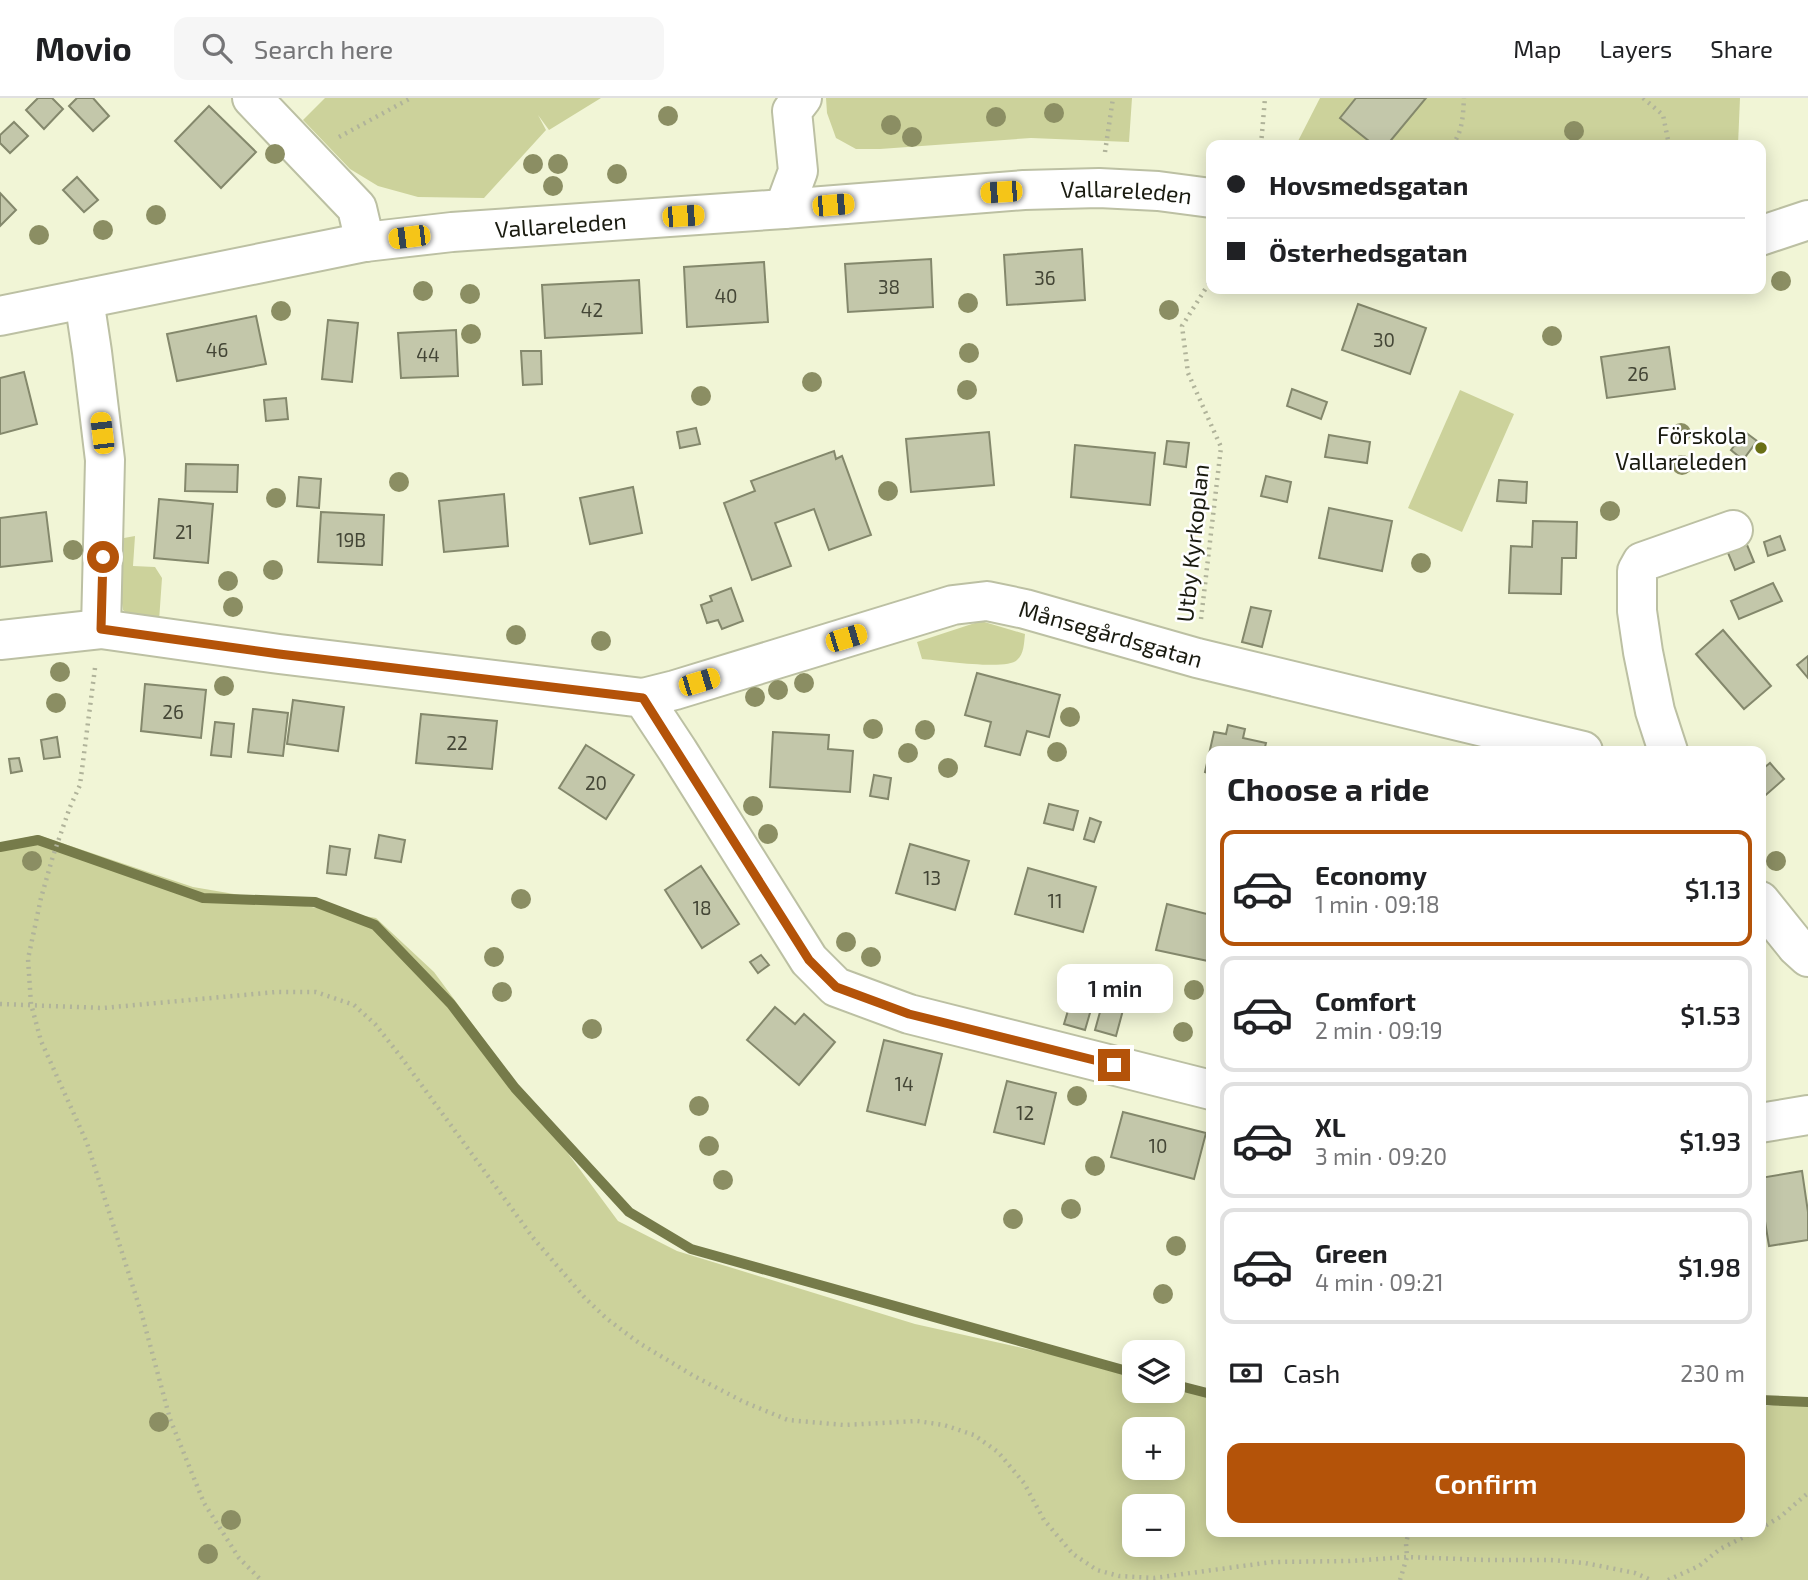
<!DOCTYPE html>
<meta charset="utf-8">
<style>
:root{--surface:#fff;--page:#f6f6f6;--text:#202124;--muted:#757577;--line:#e0e0e0;--accent:#b45309}
body{margin:0;font-family:"Exo 2",sans-serif;background:var(--page);color:var(--text);height:100vh;display:flex;flex-direction:column;font-size:26px;white-space:nowrap}
*{box-sizing:border-box;margin:0}
p{font-size:23px;color:var(--muted)}
.icon{flex:none;width:38px;height:38px;fill:none;stroke:currentColor;stroke-width:2;stroke-linecap:round;stroke-linejoin:round}
.map{position:relative;flex:1;overflow:hidden}
.drawer{position:absolute;left:1206px;top:648px;width:560px;height:791px;display:flex;flex-direction:column;background:var(--surface);border-radius:14px;box-shadow:0 4px 18px #0003}
.drawer>*{flex:none}
.top-card{position:absolute;left:1206px;top:42px;width:560px;height:154px;border-radius:14px;box-shadow:0 4px 18px #0003;display:grid;align-content:center;height:154px;padding:0 21px;background:var(--surface)}
.controls{position:absolute;left:1122px;top:1242px;display:grid;gap:14px}
.controls a{display:grid;place-items:center;width:63px;height:63px;border-radius:14px;background:var(--surface);box-shadow:0 4px 18px #0003;font-size:35px}
.end{position:absolute;width:32px;height:32px;margin:-16px;border:9px solid #b45309;background:#fff;box-shadow:0 0 0 4px #fff}
.from{border-radius:50%}
.bubble{position:absolute;height:49px;border-radius:14px;background:var(--surface);box-shadow:0 4px 18px #0003;font-size:23px;font-weight:600;line-height:49px;text-align:center}
.car{position:absolute;width:21px;height:42px;margin:-21px -10px;border-radius:9px;box-shadow:0 0 5px 2px #0007;background:linear-gradient(#f5c518 24%,#345 0 40%,#f5c518 0 76%,#345 0 86%,#f5c518 0)}
.top-card b{display:flex;align-items:center;gap:24px;height:66px;font-size:26px}
.top-card b+b{border-top:2px solid var(--line)}
.top-card i{width:18px;height:18px;background:var(--text)}
ul{padding:0;list-style:none}
li{display:flex;align-items:center;gap:21px;height:116px;margin:0 14px 10px;padding:0 7px;border:4px solid var(--line);border-radius:14px}
li div{flex:1}
li b{display:block;font-size:26px}
li em{font-style:normal;font-weight:600}
li.selected{border-color:var(--accent)}
li>.icon{width:63px;height:63px;stroke-width:1.5}
h2{padding:0 21px;font-size:32px;line-height:84px}
.pay{display:flex;align-items:center;gap:18px;height:77px;padding:0 21px;font-size:26px}
.pay p{margin-inline-start:auto}
.button{display:flex;gap:14px;margin-top:auto;padding:14px 21px}
.button a{flex:1;height:80px;border-radius:14px;background:var(--accent);color:#fff;font-size:28px;font-weight:600;line-height:80px;text-align:center}
header{display:flex;align-items:center;gap:42px;box-sizing:border-box;height:98px;padding:0 35px;background:var(--surface);border-bottom:2px solid var(--line)}
header strong{font-size:33px}
nav{display:flex;gap:38px;margin-inline-start:auto;font-size:24px}
.search{width:490px;height:63px;background:var(--page);display:flex;align-items:center;gap:18px;box-sizing:border-box;padding:0 24px;border-radius:14px;color:var(--muted);font-size:26px}
.map>svg:first-child{display:block}
.green{fill:#ccd29b;fill-rule:evenodd}
.lines{fill:none;stroke-linecap:round;stroke-linejoin:round}
.stream{stroke:#767b4a;stroke-width:10}
.building{fill:#c3c7aa;stroke:#84886c;stroke-width:2}
.minor-casing{stroke:#bcc0a3;stroke-width:42}
.path{stroke:#b0b39a;stroke-width:4.5;stroke-dasharray:2 5;stroke-linecap:butt}
.minor{stroke:#fff;stroke-width:38}
.tree{fill:#8b8e63}
.route{stroke:#b45309;stroke-width:9}
.poi-dot{fill:#6a7016;stroke:#fff;stroke-width:2.5}
.labels{text-anchor:middle;dominant-baseline:central;stroke-width:5;stroke-linejoin:round;paint-order:stroke}
.number-label{font-size:19px;fill:#444636}
.street-label{font-size:23px;fill:#1a1b10;stroke:#fff}
.poi-label{font-size:23px;fill:#1a1b10;stroke:#fff;text-anchor:end}
</style>
<header>
<strong>Movio</strong>
<div class="search"><svg class="icon" aria-label="search" viewBox="0 0 24 24"><circle cx="10" cy="10" r="6"/><path d="M15 15l6 6"/></svg>Search here</div>
<nav><a>Map</a><a>Layers</a><a>Share</a></nav>
</header>
<div class="map">
<svg width="1808" height="1482" viewBox="0 0 1808 1482">
<rect width="100%" height="100%" fill="#f1f5d6"/>
<g class="green">
<path d="M325,0H601L549,32L538,17L546,32L484,100L418,99L378,88L350,71L303,22Z"/>
<path d="M826,0H1132L1129,44L1031,40L880,51H856L836,40L827,15Z"/>
<path d="M1320,0H1740L1738,47H1296Z"/>
<path d="M1460,292L1514,316L1462,434L1408,410Z"/>
<path d="M135,438L133,468L155,469L162,480L159,523L132,520L123,512L121,499L124,440Z"/>
<path d="M981,523L1025,536C1024,545 1024,556 1017,562C1007,573 939,562 922,561L917,544Z"/>
<path d="M38,737L193,789L376,820L434,874L618,1123L677,1153L915,1226L1134,1275V1293H1172L1173,1284L1211,1293V1433H1760L1761,1309L1787,1305L1808,1306V1482H0V745ZM1134,1332H1172V1370H1134ZM1134,1409H1172V1447H1134Z"/>
</g>
<g class="lines">
<g class="stream">
<path d="M0,749L38,742L203,800L315,804L375,827L451,906L515,990L629,1114L691,1151L1134,1275"/>
<path d="M1172,1286L1211,1296"/>
<path d="M1760,1302L1808,1304"/>
</g>
</g>
<g class="building">
<path d="M38,0H52L63,11L44,31L26,12Z"/>
<path d="M77,0H93L109,18L93,33L69,8Z"/>
<path d="M1356,0H1426L1387,47H1374L1340,20Z"/>
<path d="M209,8L256,54L221,90L175,43Z"/>
<path d="M14,24L28,38L10,55L0,45V37Z"/>
<path d="M77,79L98,102L84,114L63,92Z"/>
<path d="M0,95L16,112L0,128Z"/>
<path d="M1082,151L1085,202L1007,207L1004,157Z"/>
<path d="M931,161L933,209L848,214L845,166Z"/>
<path d="M764,164L768,224L687,229L684,169Z"/>
<path d="M639,182L642,235L545,240L542,187Z"/>
<path d="M1358,206L1426,230L1410,276L1342,252Z"/>
<path d="M256,218L266,266L177,283L167,236Z"/>
<path d="M328,222L358,225L352,284L322,281Z"/>
<path d="M456,232L458,278L401,280L398,235Z"/>
<path d="M1669,249L1675,291L1607,300L1601,259Z"/>
<path d="M521,253H541L542,286L523,287Z"/>
<path d="M24,274L37,326L0,336V280Z"/>
<path d="M1292,291L1327,304L1321,321L1287,308Z"/>
<path d="M286,300L288,321L266,323L264,302Z"/>
<path d="M696,330L700,346L680,350L677,334Z"/>
<path d="M989,334L994,387L911,394L906,341Z"/>
<path d="M1745,334L1757,343L1743,362L1731,352Z"/>
<path d="M1329,337L1370,344L1367,365L1325,359Z"/>
<path d="M1167,343L1189,345L1186,369L1164,366Z"/>
<path d="M1075,347L1155,355L1150,407L1071,399Z"/>
<path d="M834,353L836,361L842,358L871,437L829,452L814,411L775,425L791,468L752,482L724,405L755,393L751,383Z"/>
<path d="M186,366L238,367L237,394L185,393Z"/>
<path d="M1266,378L1291,384L1287,404L1261,398Z"/>
<path d="M299,379L321,381L319,410L297,408Z"/>
<path d="M1499,382L1527,384L1526,405L1497,403Z"/>
<path d="M633,389L642,435L590,446L580,400Z"/>
<path d="M504,396L508,448L444,454L439,403Z"/>
<path d="M159,401L213,406L208,465L154,460Z"/>
<path d="M1329,410L1392,423L1382,473L1319,460Z"/>
<path d="M46,414L52,463L0,469V420Z"/>
<path d="M321,414L384,417L382,467L318,464Z"/>
<path d="M1533,423L1577,424L1576,460H1562L1561,496L1509,495L1511,448L1532,449Z"/>
<path d="M1780,438L1785,452L1768,458L1764,444Z"/>
<path d="M1745,442L1754,464L1735,472L1726,450Z"/>
<path d="M1773,485L1782,503L1739,521L1731,503Z"/>
<path d="M731,490L743,523L722,531L718,522L707,525L701,507L712,503L710,498Z"/>
<path d="M1251,509L1271,513L1262,549L1242,544Z"/>
<path d="M1723,532L1771,588L1744,611L1696,556Z"/>
<path d="M1808,558V580L1797,567Z"/>
<path d="M977,575L1060,597L1049,639L1027,633L1020,657L985,648L991,624L965,617Z"/>
<path d="M145,586L206,592L201,640L141,633Z"/>
<path d="M293,602L344,609L338,653L287,646Z"/>
<path d="M253,611L288,615L283,658L248,654Z"/>
<path d="M421,616L497,623L492,671L416,665Z"/>
<path d="M215,624L234,626L231,659L211,657Z"/>
<path d="M1228,627L1245,631L1243,640L1266,645L1264,653H1211V676L1205,674L1214,634L1226,636Z"/>
<path d="M773,634L829,637L828,651L853,653L850,694L770,689Z"/>
<path d="M57,639L60,659L44,661L41,642Z"/>
<path d="M586,647L634,677L606,721L559,690Z"/>
<path d="M19,660L22,673L11,675L9,661Z"/>
<path d="M1770,665L1784,681L1760,702V673Z"/>
<path d="M874,677L891,680L888,701L870,698Z"/>
<path d="M1049,706L1078,713L1073,732L1044,725Z"/>
<path d="M1090,720L1101,724L1094,744L1084,741Z"/>
<path d="M379,737L405,742L401,764L375,760Z"/>
<path d="M910,746L969,763L955,812L896,795Z"/>
<path d="M330,748L350,751L346,777L327,775Z"/>
<path d="M701,768L739,826L702,850L665,792Z"/>
<path d="M1028,770L1096,789L1083,834L1015,816Z"/>
<path d="M1167,806L1211,817V848L1208,863L1156,852Z"/>
<path d="M761,857L769,867L758,875L750,864Z"/>
<path d="M1076,886L1097,891L1085,932L1064,926Z"/>
<path d="M1105,896L1126,901L1116,938L1095,932Z"/>
<path d="M775,909L795,926L804,916L835,944L799,987L747,942Z"/>
<path d="M884,942L942,956L925,1027L867,1013Z"/>
<path d="M1007,983L1056,995L1044,1046L994,1034Z"/>
<path d="M1123,1014L1206,1035L1194,1081L1111,1059Z"/>
<path d="M1802,1073L1808,1114V1142L1769,1148L1760,1093V1080Z"/>
</g>
<g class="lines">
<defs>
<g id="minor">
<path d="M252,0L357,110L365,144"/>
<path d="M784,111L798,73L792,13L802,0"/>
<path d="M1760,138L1808,122"/>
<path d="M84,201L92,254L105,362L101,531"/>
<path id="s1" d="M0,218L365,144L452,134L784,111L1024,92L1099,90L1158,93L1211,100"/>
<path d="M0,542L101,531L279,556L643,600L678,653L809,862L836,889L909,916L1211,992"/>
<path id="s2" d="M643,600L675,592L953,507L987,503L1025,511L1197,560L1583,653"/>
<path d="M1668,653L1655,613L1643,554L1637,513V473L1642,464L1733,432"/>
<path d="M1760,803L1797,849L1808,859"/>
<path d="M1760,1025L1808,1017"/>
</g>
</defs>
<use href="#minor" class="minor-casing"/>
<g class="path">
<path d="M1643,0L1663,17L1669,47"/>
<path d="M339,39L411,0"/>
<path d="M1261,47L1265,0"/>
<path d="M1452,47C1463,34 1463,16 1464,0"/>
<path d="M1105,54L1113,0"/>
<path d="M1201,521L1221,349L1188,275L1182,228L1211,182"/>
<path d="M95,570L80,687L70,709L53,758L41,800L28,861L31,906L41,943L87,1045L142,1217L170,1321L204,1405L239,1460L261,1482"/>
<path d="M0,906L103,910L276,894H316L354,907L375,926L401,959L534,1141L585,1200L606,1220L639,1245L694,1278L744,1304L788,1322L844,1327L917,1323L944,1327L974,1337L998,1354L1024,1385L1044,1422L1073,1456L1097,1472L1119,1478L1154,1480L1272,1464L1350,1463L1407,1459L1485,1462H1551L1585,1465L1635,1475L1651,1482"/>
<path d="M1760,1431L1780,1419L1808,1395"/>
<path d="M1400,1482L1407,1459L1406,1445L1409,1433"/>
<path d="M1668,1482L1699,1468L1720,1451L1756,1433"/>
</g>
<use href="#minor" class="minor"/>
</g>
<g class="tree">
<circle cx="1054" cy="15" r="10"/>
<circle cx="668" cy="18" r="10"/>
<circle cx="996" cy="19" r="10"/>
<circle cx="891" cy="27" r="10"/>
<circle cx="1574" cy="33" r="10"/>
<circle cx="912" cy="39" r="10"/>
<circle cx="275" cy="56" r="10"/>
<circle cx="533" cy="66" r="10"/>
<circle cx="558" cy="66" r="10"/>
<circle cx="617" cy="76" r="10"/>
<circle cx="553" cy="88" r="10"/>
<circle cx="156" cy="117" r="10"/>
<circle cx="103" cy="132" r="10"/>
<circle cx="39" cy="137" r="10"/>
<circle cx="1781" cy="183" r="10"/>
<circle cx="423" cy="193" r="10"/>
<circle cx="470" cy="196" r="10"/>
<circle cx="968" cy="205" r="10"/>
<circle cx="1169" cy="212" r="10"/>
<circle cx="281" cy="213" r="10"/>
<circle cx="471" cy="236" r="10"/>
<circle cx="1552" cy="238" r="10"/>
<circle cx="969" cy="255" r="10"/>
<circle cx="812" cy="284" r="10"/>
<circle cx="967" cy="292" r="10"/>
<circle cx="701" cy="298" r="10"/>
<circle cx="1681" cy="335" r="10"/>
<circle cx="1682" cy="367" r="10"/>
<circle cx="399" cy="384" r="10"/>
<circle cx="888" cy="393" r="10"/>
<circle cx="276" cy="400" r="10"/>
<circle cx="1610" cy="413" r="10"/>
<circle cx="73" cy="452" r="10"/>
<circle cx="1421" cy="465" r="10"/>
<circle cx="273" cy="472" r="10"/>
<circle cx="228" cy="483" r="10"/>
<circle cx="233" cy="509" r="10"/>
<circle cx="516" cy="537" r="10"/>
<circle cx="601" cy="543" r="10"/>
<circle cx="60" cy="574" r="10"/>
<circle cx="804" cy="585" r="10"/>
<circle cx="224" cy="588" r="10"/>
<circle cx="778" cy="592" r="10"/>
<circle cx="755" cy="599" r="10"/>
<circle cx="56" cy="605" r="10"/>
<circle cx="1070" cy="619" r="10"/>
<circle cx="873" cy="631" r="10"/>
<circle cx="925" cy="632" r="10"/>
<circle cx="1057" cy="654" r="10"/>
<circle cx="908" cy="655" r="10"/>
<circle cx="948" cy="670" r="10"/>
<circle cx="753" cy="708" r="10"/>
<circle cx="768" cy="736" r="10"/>
<circle cx="32" cy="763" r="10"/>
<circle cx="1776" cy="763" r="10"/>
<circle cx="521" cy="801" r="10"/>
<circle cx="846" cy="844" r="10"/>
<circle cx="494" cy="859" r="10"/>
<circle cx="871" cy="859" r="10"/>
<circle cx="1194" cy="892" r="10"/>
<circle cx="502" cy="894" r="10"/>
<circle cx="592" cy="931" r="10"/>
<circle cx="1183" cy="934" r="10"/>
<circle cx="1077" cy="998" r="10"/>
<circle cx="699" cy="1008" r="10"/>
<circle cx="709" cy="1048" r="10"/>
<circle cx="1095" cy="1068" r="10"/>
<circle cx="723" cy="1082" r="10"/>
<circle cx="1071" cy="1111" r="10"/>
<circle cx="1013" cy="1121" r="10"/>
<circle cx="1176" cy="1148" r="10"/>
<circle cx="1163" cy="1196" r="10"/>
<circle cx="159" cy="1324" r="10"/>
<circle cx="231" cy="1422" r="10"/>
<circle cx="208" cy="1456" r="10"/>
</g>
<g class="lines">
<path class="route" d="M103,459L101,531L279,556L643,600L809,862L836,889L909,916L1114,967"/>
</g>
<circle class="poi-dot" cx="1761" cy="350" r="7"/>
<g class="labels">
<g class="number-label">
<text x="1045" y="179">36</text>
<text x="889" y="188">38</text>
<text x="726" y="197">40</text>
<text x="592" y="211">42</text>
<text x="1384" y="241">30</text>
<text x="217" y="251">46</text>
<text x="428" y="256">44</text>
<text x="1638" y="275">26</text>
<text x="184" y="433">21</text>
<text x="351" y="441">19B</text>
<text x="173" y="613">26</text>
<text x="457" y="644">22</text>
<text x="596" y="684">20</text>
<text x="932" y="779">13</text>
<text x="1055" y="802">11</text>
<text x="702" y="809">18</text>
<text x="904" y="985">14</text>
<text x="1025" y="1014">12</text>
<text x="1158" y="1047">10</text>
</g>
<g class="street-label">
<text stroke="none"><textPath href="#s1" startOffset="1136">Vallareleden</textPath></text>
<text stroke="none"><textPath href="#s1" startOffset="569">Vallareleden</textPath></text>
<text transform="translate(1192 445) rotate(-84)">Utby Kyrkoplan</text>
<text stroke="none"><textPath href="#s2" startOffset="486">Månsegårdsgatan</textPath></text>
</g>
<g class="poi-label">
<text x="1747" y="337">Förskola<tspan x="1747" dy="26">Vallareleden</tspan></text>
</g>
</g>
</svg>
<div class="controls">
<a><svg class="icon" aria-label="layers" viewBox="0 0 24 24"><path d="M12 4l9 5-9 5-9-5zM3 14l9 5 9-5"/></svg></a>
<a>+</a>
<a>−</a>
</div>
<i class="end from" style="left:103px;top:459px"></i>
<i class="end" style="left:1114px;top:967px"></i>
<div class="bubble" style="left:1057px;top:866px;width:116px">1 min</div>
<i class="car" style="left:1001px;top:94px;rotate:266deg"></i>
<i class="car" style="left:833px;top:107px;rotate:85deg"></i>
<i class="car" style="left:683px;top:118px;rotate:86deg"></i>
<i class="car" style="left:409px;top:139px;rotate:263deg"></i>
<i class="car" style="left:102px;top:335px;rotate:353deg"></i>
<i class="car" style="left:846px;top:540px;rotate:73deg"></i>
<i class="car" style="left:699px;top:584px;rotate:73deg"></i>
<div class="top-card">
<b><i class="from"></i>Hovsmedsgatan</b>
<b><i></i>Österhedsgatan</b>
</div>
<section class="drawer">
<h2>Choose a ride</h2>
<ul>
<li class="selected"><svg class="icon" aria-label="car" viewBox="0 0 24 24"><path d="M5 17H2v-5l4-1 3-4h7l3 4 3 1v5h-3M9 17h6M6 11h13"/><circle cx="7" cy="17" r="2"/><circle cx="17" cy="17" r="2"/></svg><div><b>Economy</b><p>1 min · 09:18</p></div><em>$1.13</em></li>
<li><svg class="icon" aria-label="car" viewBox="0 0 24 24"><path d="M5 17H2v-5l4-1 3-4h7l3 4 3 1v5h-3M9 17h6M6 11h13"/><circle cx="7" cy="17" r="2"/><circle cx="17" cy="17" r="2"/></svg><div><b>Comfort</b><p>2 min · 09:19</p></div><em>$1.53</em></li>
<li><svg class="icon" aria-label="car" viewBox="0 0 24 24"><path d="M5 17H2v-5l4-1 3-4h7l3 4 3 1v5h-3M9 17h6M6 11h13"/><circle cx="7" cy="17" r="2"/><circle cx="17" cy="17" r="2"/></svg><div><b>XL</b><p>3 min · 09:20</p></div><em>$1.93</em></li>
<li><svg class="icon" aria-label="car" viewBox="0 0 24 24"><path d="M5 17H2v-5l4-1 3-4h7l3 4 3 1v5h-3M9 17h6M6 11h13"/><circle cx="7" cy="17" r="2"/><circle cx="17" cy="17" r="2"/></svg><div><b>Green</b><p>4 min · 09:21</p></div><em>$1.98</em></li>
</ul>
<div class="pay"><svg class="icon" aria-label="cash" viewBox="0 0 24 24"><path d="M3 7h18v10H3z"/><circle cx="12" cy="12" r="2"/></svg>Cash<p>230 m</p></div>
<div class="button"><a>Confirm</a></div>
</section>
</div>
